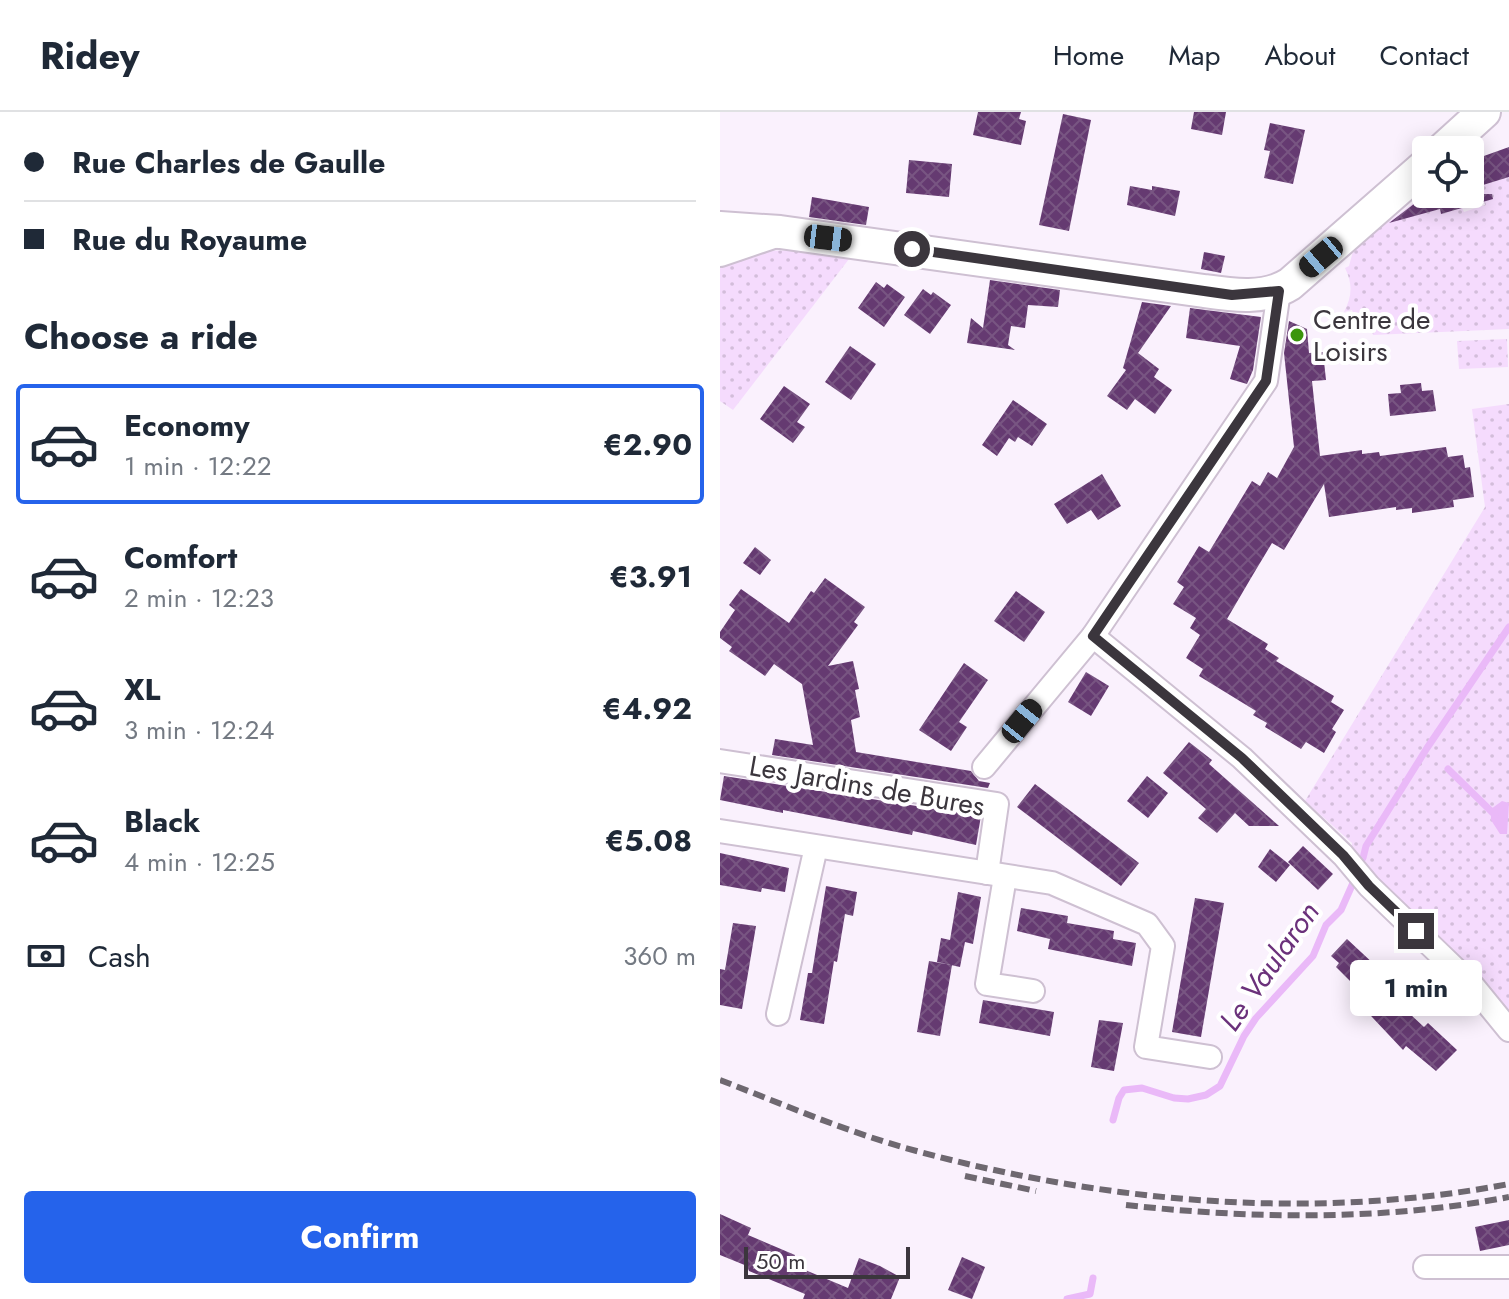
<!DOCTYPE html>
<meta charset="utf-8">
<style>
:root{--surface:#fff;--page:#f6f6f7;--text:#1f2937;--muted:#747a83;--line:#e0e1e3;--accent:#2563eb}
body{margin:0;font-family:Jost,sans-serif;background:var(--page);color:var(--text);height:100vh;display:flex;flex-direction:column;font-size:30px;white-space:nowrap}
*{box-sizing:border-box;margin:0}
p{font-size:26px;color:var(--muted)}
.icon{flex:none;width:44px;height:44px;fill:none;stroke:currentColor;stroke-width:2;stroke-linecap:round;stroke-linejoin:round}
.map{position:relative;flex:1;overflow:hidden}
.side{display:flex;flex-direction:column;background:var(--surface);width:720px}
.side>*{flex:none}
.hud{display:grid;align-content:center;height:176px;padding:0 24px;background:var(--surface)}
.buttons{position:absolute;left:692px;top:24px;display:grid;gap:16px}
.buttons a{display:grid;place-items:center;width:72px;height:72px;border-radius:8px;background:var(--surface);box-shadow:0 4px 20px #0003;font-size:40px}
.scale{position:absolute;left:24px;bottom:20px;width:166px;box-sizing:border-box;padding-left:8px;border:4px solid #3b363d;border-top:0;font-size:22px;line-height:28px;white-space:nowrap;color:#3b363d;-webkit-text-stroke:6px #fff;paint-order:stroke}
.end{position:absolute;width:36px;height:36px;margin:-18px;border:10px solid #3b363d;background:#fff;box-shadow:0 0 0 4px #fff}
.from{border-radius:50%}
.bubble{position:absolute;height:56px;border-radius:8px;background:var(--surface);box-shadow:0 4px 20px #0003;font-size:26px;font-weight:700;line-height:56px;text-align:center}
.car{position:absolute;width:24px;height:48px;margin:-24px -12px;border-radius:10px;box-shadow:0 0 6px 2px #0007;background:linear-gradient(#222 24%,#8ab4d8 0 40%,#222 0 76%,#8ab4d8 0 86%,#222 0)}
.hud b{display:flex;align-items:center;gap:28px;height:76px;font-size:30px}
.hud b+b{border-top:2px solid var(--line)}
.hud i{width:20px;height:20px;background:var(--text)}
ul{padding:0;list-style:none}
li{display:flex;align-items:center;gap:24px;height:120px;margin:0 16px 12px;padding:0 8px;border:4px solid transparent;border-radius:8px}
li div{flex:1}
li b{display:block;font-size:30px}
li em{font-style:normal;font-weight:700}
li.selected{border-color:var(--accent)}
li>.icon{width:72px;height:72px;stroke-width:1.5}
h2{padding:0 24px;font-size:36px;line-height:96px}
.pay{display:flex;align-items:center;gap:20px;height:88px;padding:0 24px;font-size:30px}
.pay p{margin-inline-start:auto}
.button{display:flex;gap:16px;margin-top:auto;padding:16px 24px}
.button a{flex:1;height:92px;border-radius:8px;background:var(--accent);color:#fff;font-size:32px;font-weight:700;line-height:92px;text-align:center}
header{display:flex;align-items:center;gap:48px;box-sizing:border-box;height:112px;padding:0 40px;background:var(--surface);border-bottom:2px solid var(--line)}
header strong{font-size:38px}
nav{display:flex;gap:44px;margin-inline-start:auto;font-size:28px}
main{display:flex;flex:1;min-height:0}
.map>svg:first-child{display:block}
.park{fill:url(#park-dots)}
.water{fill:#eab9f8}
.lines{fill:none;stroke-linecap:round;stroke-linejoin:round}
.stream{stroke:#eab9f8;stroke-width:7}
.building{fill:url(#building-cross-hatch)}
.minor-casing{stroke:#cec0d2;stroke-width:26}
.tertiary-casing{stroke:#cec0d2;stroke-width:32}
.secondary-casing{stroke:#cec0d2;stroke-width:36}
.minor{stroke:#fff;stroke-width:22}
.tertiary{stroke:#fff;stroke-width:28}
.secondary{stroke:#fff;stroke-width:32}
.rail{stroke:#6e6870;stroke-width:6;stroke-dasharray:12 6;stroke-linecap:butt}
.route{stroke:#3b363d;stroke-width:10}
.poi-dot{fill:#3b950c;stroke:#fff;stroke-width:3}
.labels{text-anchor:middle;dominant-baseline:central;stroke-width:8;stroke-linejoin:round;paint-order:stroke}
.poi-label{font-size:28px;fill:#3b363d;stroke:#fff;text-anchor:start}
.street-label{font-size:28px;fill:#3b363d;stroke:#fff}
.water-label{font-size:30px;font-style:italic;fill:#6b317b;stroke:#fff}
</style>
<header>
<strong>Ridey</strong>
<nav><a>Home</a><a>Map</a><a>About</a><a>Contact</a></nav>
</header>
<main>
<section class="side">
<div class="hud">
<b><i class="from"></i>Rue Charles de Gaulle</b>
<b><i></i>Rue du Royaume</b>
</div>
<h2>Choose a ride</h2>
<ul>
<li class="selected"><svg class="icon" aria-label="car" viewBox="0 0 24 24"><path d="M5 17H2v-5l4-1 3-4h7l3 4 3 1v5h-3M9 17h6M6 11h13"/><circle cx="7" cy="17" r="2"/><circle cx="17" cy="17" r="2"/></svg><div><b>Economy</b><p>1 min · 12:22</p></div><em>€2.90</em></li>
<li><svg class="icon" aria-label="car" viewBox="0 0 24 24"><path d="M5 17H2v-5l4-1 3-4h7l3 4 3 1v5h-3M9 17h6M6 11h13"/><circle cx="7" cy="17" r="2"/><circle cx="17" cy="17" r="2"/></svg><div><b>Comfort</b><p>2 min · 12:23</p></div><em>€3.91</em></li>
<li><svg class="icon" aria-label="car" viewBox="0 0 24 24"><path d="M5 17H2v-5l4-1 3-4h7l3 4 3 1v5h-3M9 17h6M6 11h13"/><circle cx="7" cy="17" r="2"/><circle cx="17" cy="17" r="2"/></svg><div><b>XL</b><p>3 min · 12:24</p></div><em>€4.92</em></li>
<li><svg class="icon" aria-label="car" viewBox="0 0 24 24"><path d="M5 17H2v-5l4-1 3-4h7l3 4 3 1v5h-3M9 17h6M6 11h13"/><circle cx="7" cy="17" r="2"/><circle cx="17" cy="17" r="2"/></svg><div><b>Black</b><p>4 min · 12:25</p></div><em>€5.08</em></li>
</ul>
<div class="pay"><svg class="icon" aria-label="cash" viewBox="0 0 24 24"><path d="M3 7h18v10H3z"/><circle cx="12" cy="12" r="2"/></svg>Cash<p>360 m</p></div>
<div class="button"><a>Confirm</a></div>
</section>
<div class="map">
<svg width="789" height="1187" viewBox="0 0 789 1187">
<defs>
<pattern id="park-dots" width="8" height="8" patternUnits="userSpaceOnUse" patternTransform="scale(2)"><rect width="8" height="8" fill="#f5dbfd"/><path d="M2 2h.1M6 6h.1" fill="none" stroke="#d3bdda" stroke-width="1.8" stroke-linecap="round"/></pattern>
<pattern id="building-cross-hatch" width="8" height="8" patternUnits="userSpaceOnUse" patternTransform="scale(2)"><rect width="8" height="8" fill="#653a71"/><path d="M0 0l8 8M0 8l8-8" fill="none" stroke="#785582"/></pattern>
</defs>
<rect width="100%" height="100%" fill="#faf1fd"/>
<g class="park">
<path d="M789,65V217L653,223L652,219L637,212L632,198L624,200C632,185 633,172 625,156L629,154L633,139L645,130V127L694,91L698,103L720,97L721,102L742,96L744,100L765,93L760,74Z"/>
<path d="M72,138L129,147L13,298L0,289V150L46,139Z"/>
<path d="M787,227L788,255L739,257L737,229Z"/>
<path d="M789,292V899L775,890L632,748V731L585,689L765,395L752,297Z"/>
</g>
<path class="water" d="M782,689L789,691L787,722H780L771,708V697Z"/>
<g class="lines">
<g class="stream">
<path d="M728,657L775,703"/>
<path d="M643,746L646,734L707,636L789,515"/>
<path d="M393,1008L399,986L404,978L422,976L454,986L468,987L486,983L500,974L524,924L536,906L593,844L606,813L621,798L633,771"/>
<path d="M347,1187L370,1182L373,1166"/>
</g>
</g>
<g class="building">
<path d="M258,0H301L299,7L306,9L301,33L253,23Z"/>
<path d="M474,0H506L502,23L471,17Z"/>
<path d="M343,2L371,8L349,119L319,113Z"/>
<path d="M550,11L585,18L573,72L544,66L550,39L544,38Z"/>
<path d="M789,35V65L750,77V49Z"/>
<path d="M189,48L232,52L229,85L186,81Z"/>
<path d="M410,74L432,78V74L460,79L455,104L407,93Z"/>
<path d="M707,82H772L773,87L721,102L720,97L669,111Z"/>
<path d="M92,85L149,95L146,113L89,105Z"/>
<path d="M484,140L505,144L501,161L481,157Z"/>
<path d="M270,168L340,178L338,195L308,193L305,216L291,214L288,233L295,238L247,231L251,206L263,216Z"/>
<path d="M156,170L164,176L167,172L185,185L164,215L138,196Z"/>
<path d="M203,177L211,183L213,180L231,193L210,222L184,203Z"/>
<path d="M422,190L451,194L418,241L439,257L434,265L452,278L435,302L415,287L407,298L387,284L406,258L403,256Z"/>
<path d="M470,196L541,205L533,258L527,272L510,267L520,234L466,226Z"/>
<path d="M569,209L587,217L589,241L603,240L606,268L592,269L600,344L642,338V342L659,340L660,344L726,335L728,345L743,343L745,356L750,355L754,385L733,388L734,395L692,401V396L676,398V395L609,405L604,372L564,438L552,431L531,466L507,507L548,532L545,537L559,546L556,549L614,584L611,590L624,598L612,617L616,620L604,641L586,630L581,637L545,615L547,611L533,603L536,599L479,564L483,557L466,546L480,523L470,516L476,506L453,492L464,475L457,470L479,434L489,440L532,369L540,374L548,360L557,366L574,335L564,241Z"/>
<path d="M130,234L156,252L131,288L105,270Z"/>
<path d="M701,271L702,279L713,278L716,299L670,304L668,282L681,281L680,273Z"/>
<path d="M64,274L90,292L77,310L85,315L73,331L40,307Z"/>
<path d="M293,288L327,312L312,334L298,325L295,330L289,326L277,344L262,333Z"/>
<path d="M382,362L401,394L378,408L371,398L347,412L334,392Z"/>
<path d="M35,435L51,448L40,463L23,451Z"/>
<path d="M105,466L145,495L134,510L138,513L108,554L133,549L139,577L135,578L140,605L131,608L136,640L251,659L259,669L270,671L268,676L52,643L55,627L93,633L82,572L54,552L45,564L9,539L12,535L0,526V520L15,498L9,493L21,477L69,511L91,479L94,481Z"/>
<path d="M296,479L325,500L304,530L274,509Z"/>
<path d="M244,551L268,568L239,610L247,615L231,639L199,618Z"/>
<path d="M366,560L389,574L371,604L348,590Z"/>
<path d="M469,630L492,648L489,652L559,714H529L515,701L497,721L478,706L486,697L443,661Z"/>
<path d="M4,664L261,704L256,733L193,719L192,723L63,698V701L0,688Z"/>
<path d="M427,664L448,681L428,706L407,689Z"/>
<path d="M315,672L419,751L401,774L297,695Z"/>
<path d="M583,734L613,762L598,778L568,750Z"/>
<path d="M550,737L570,753L556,770L538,755Z"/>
<path d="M0,741L69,756L65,780L42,776L41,780L0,773Z"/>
<path d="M106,774L137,780L133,804L125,802L117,850L114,849L104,912L80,908L88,861H92Z"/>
<path d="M238,780L261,785L253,832L245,830L240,855L217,850L221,826L230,828Z"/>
<path d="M475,786L504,791L481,925L452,920Z"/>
<path d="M301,796L348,804L347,811L394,819L393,827L416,831L412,854L328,837L330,827L297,819Z"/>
<path d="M13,811L36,814L22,897L0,893V857L5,858Z"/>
<path d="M627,827L656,854L653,857L680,885L676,889L704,915L708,911L737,938L716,959L686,934L683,938L637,889L641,885L633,878L636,875L616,855L619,851L611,844Z"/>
<path d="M209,849L232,853L220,924L197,920Z"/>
<path d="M263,888L334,900L330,924L259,911Z"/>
<path d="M379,908L403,911L394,959L371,955Z"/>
<path d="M0,1102L31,1116L28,1123L75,1143L71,1152L128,1176L139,1146L160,1154L180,1165L171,1187H83L85,1182L29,1159L27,1154L0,1143Z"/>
<path d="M789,1108V1133L760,1139L755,1115Z"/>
<path d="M242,1145L265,1155L252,1187L228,1178Z"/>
</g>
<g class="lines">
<defs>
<g id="minor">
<path d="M373,524L522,646L623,743L649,774L753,874L789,918"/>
<path d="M0,649L277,692L267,761"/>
<path d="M264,655L373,524L546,269L559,179"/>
<path d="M0,719L332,771L427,812L443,834L426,935L490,945"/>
<path d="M285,765L267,872L313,879"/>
<path d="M58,902L96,735"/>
<path d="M705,1155H789"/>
</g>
<path id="tertiary" d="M0,140L56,121"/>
<g id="secondary">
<path d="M722,38L764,0"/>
<path d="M0,116L60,120L484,179C512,183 545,188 570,172L706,53"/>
</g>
</defs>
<use href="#minor" class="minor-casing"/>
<use href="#tertiary" class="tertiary-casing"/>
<use href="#secondary" class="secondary-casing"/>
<use href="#minor" class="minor"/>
<use href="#tertiary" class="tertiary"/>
<use href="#secondary" class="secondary"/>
<g class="rail">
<path d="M0,968C60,991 120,1017 182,1035C378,1090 588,1110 789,1072"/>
<path d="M245,1064L316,1079"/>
<path d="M406,1093C532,1107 664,1109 789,1085"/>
</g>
</g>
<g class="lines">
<path class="route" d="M192,137L512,183L559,179L546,269L373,524L522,646L623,743L649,774L696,819"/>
</g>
<circle class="poi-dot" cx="577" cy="223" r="8"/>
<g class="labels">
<g class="poi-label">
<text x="593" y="207">Centre de<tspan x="593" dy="32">Loisirs</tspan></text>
</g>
<g class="street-label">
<text transform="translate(147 674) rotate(10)">Les Jardins de Bures</text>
</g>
<g class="water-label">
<text transform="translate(549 854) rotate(-55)">Le Vaularon</text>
</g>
</g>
</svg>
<div class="buttons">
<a><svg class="icon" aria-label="locate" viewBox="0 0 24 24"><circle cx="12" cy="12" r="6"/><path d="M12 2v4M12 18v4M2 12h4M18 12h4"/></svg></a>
</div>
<div class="scale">50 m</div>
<i class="end from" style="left:192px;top:137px"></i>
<i class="end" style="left:696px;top:819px"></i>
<div class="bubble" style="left:630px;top:848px;width:132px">1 min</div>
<i class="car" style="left:108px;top:126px;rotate:97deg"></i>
<i class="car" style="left:601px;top:145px;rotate:230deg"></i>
<i class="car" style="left:302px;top:609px;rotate:39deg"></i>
</div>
</main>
